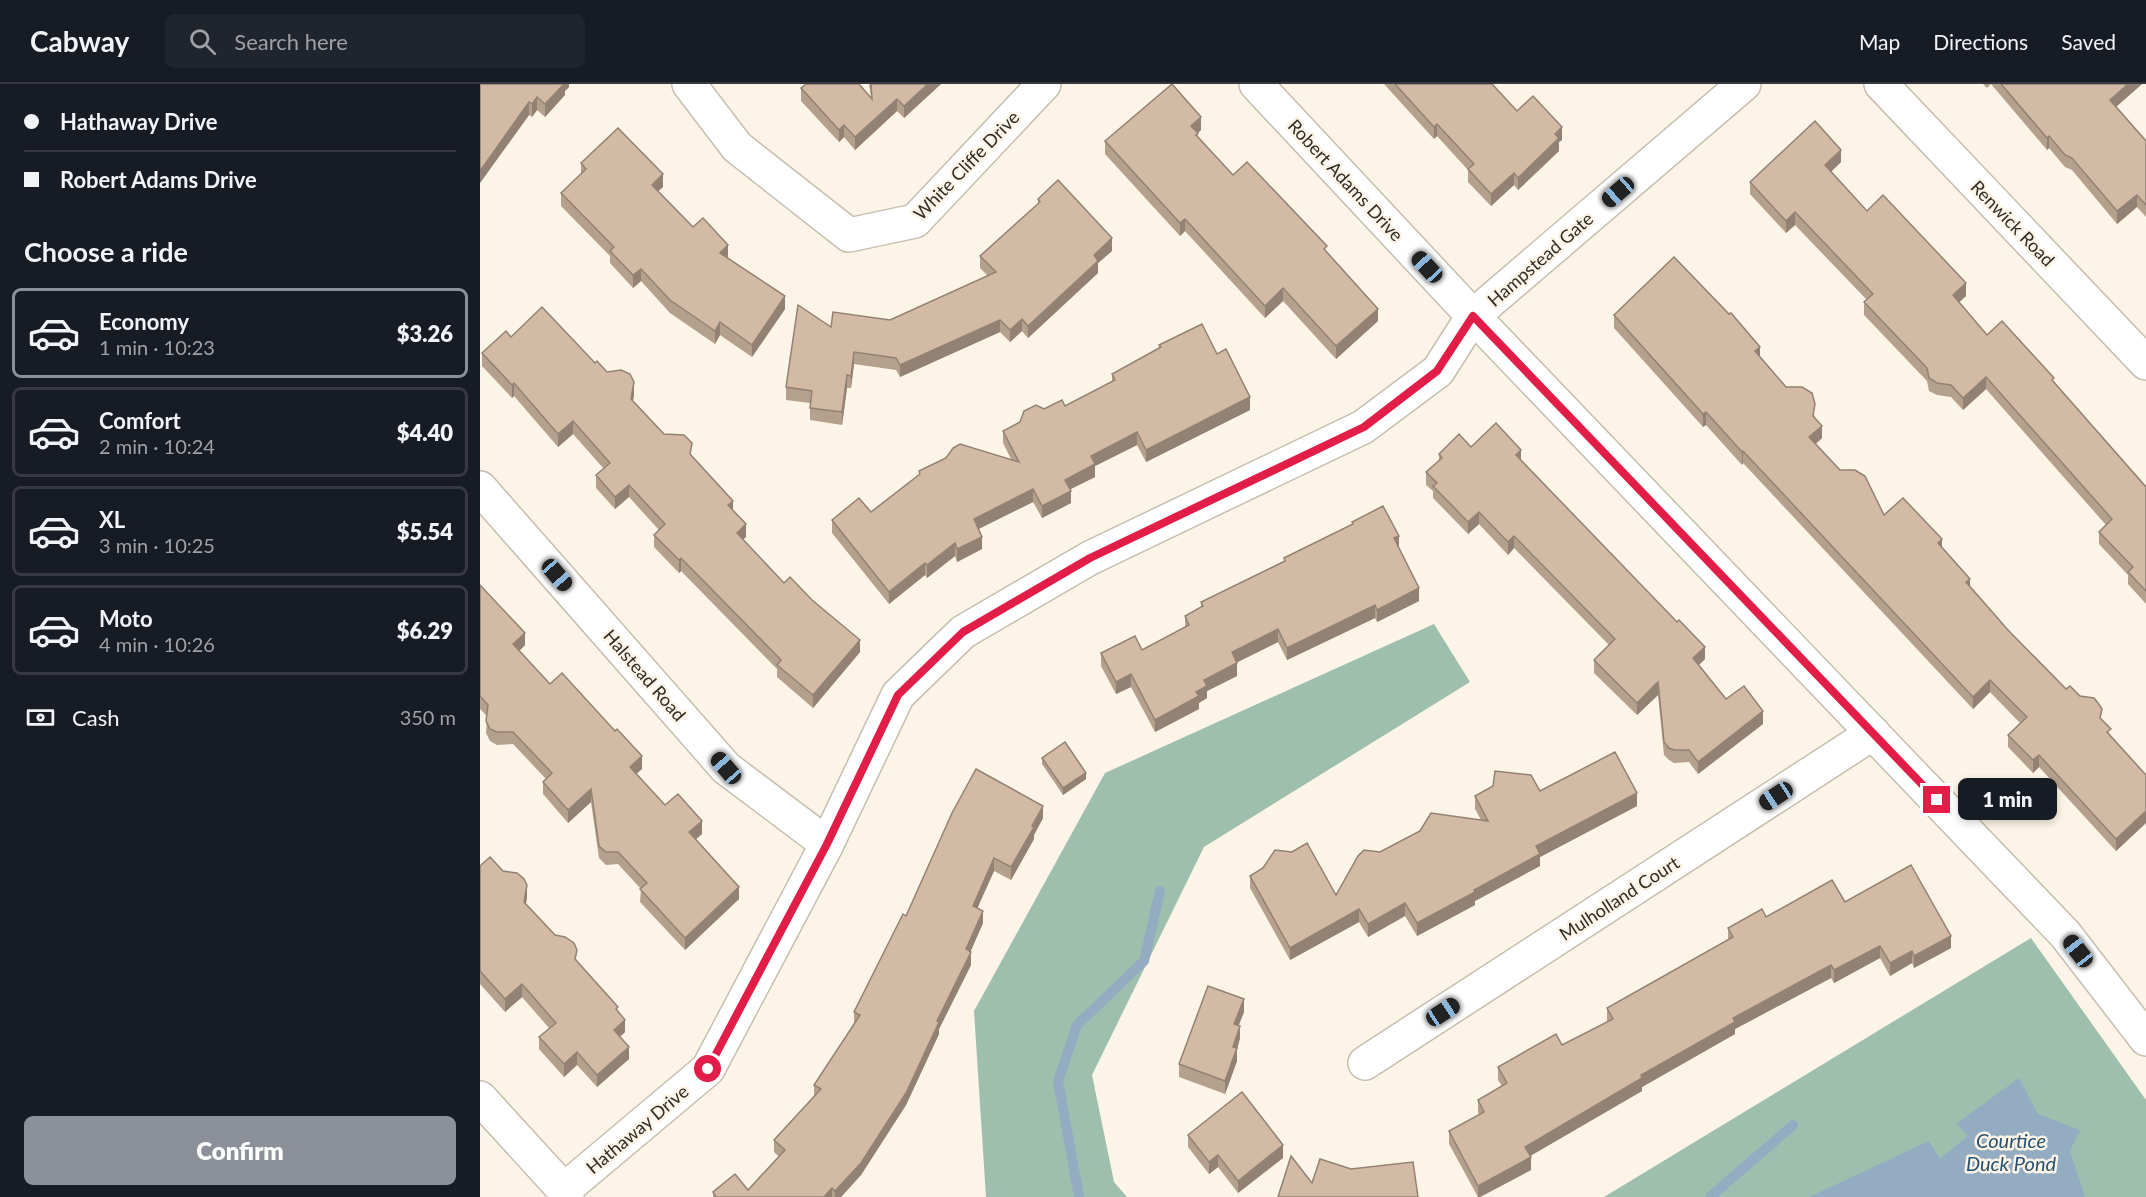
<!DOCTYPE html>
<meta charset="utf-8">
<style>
:root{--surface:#171b24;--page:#20242c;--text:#f1f3f6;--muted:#9ea1a6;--line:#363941;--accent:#8c9099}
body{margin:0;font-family:Lato,sans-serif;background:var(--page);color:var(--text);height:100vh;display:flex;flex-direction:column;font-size:22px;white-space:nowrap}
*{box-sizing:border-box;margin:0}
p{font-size:20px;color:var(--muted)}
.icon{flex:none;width:33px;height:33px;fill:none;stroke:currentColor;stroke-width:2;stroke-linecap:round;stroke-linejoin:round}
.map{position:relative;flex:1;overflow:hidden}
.side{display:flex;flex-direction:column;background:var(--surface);width:480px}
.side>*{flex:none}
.banner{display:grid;align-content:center;height:132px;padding:0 24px;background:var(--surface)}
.end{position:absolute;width:27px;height:27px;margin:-14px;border:8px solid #e11d48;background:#fff;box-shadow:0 0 0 3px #fff}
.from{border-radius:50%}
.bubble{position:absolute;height:42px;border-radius:9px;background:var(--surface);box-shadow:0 3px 9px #0003;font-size:20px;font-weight:800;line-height:42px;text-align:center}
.car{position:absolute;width:18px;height:36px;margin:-18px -9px;border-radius:8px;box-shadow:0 0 4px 2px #0007;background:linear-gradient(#222 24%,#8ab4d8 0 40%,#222 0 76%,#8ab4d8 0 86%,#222 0)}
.banner b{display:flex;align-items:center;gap:21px;height:57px;font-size:22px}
.banner b+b{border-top:2px solid var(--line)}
.banner i{width:15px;height:15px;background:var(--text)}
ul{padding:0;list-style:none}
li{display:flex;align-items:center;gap:18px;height:90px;margin:0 12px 9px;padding:0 12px;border:3px solid var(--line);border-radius:9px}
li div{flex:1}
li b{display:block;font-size:22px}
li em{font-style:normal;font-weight:800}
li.on{border-color:var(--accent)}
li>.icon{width:54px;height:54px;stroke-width:1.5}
h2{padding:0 24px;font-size:27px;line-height:72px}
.pay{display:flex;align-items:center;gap:15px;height:66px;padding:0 24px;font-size:22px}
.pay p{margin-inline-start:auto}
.primary-button{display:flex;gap:12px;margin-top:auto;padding:12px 24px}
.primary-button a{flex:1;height:69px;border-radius:9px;background:var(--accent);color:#fff;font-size:24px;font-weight:800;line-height:69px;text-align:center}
header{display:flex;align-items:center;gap:36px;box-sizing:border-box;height:84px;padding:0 30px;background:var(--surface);border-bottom:2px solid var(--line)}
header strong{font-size:28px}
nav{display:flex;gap:33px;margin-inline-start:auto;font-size:21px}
.search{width:420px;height:54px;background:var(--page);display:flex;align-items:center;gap:15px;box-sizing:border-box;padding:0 21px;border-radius:9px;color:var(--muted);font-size:22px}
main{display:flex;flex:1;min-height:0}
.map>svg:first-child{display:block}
.forest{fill:#9fbfae}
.water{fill:#93acc1}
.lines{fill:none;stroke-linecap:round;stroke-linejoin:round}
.stream{stroke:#93acc1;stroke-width:10}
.minor-casing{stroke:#c6bfb0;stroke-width:36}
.minor{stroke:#fff;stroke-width:33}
.wall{fill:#b5a08d}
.shaded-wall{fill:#938273}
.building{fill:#d2baa4;stroke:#938273;stroke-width:1.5}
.route{stroke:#e11d48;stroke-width:8}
.labels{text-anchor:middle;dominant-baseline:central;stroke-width:5;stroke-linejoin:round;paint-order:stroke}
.street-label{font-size:18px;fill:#2f2c27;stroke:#fcf4e6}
.water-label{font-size:20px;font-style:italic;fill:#285171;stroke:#fcf4e6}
</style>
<header>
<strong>Cabway</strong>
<div class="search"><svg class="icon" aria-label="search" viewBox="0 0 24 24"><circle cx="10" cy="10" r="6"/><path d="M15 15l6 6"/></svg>Search here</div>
<nav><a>Map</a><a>Directions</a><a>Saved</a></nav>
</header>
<main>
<section class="side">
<div class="banner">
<b><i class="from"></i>Hathaway Drive</b>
<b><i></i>Robert Adams Drive</b>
</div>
<h2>Choose a ride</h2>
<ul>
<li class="on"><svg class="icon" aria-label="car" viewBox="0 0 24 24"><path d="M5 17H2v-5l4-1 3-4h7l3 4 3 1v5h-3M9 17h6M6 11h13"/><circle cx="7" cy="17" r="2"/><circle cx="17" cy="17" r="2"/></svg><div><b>Economy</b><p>1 min · 10:23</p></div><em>$3.26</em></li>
<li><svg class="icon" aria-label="car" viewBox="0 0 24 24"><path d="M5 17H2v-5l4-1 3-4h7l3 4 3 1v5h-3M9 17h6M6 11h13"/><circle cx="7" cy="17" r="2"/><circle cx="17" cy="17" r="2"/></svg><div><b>Comfort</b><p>2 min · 10:24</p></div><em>$4.40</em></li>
<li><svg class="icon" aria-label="car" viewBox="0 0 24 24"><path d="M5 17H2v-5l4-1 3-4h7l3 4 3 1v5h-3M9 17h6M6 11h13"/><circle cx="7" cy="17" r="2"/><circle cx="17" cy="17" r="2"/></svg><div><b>XL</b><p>3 min · 10:25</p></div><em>$5.54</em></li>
<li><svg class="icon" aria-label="car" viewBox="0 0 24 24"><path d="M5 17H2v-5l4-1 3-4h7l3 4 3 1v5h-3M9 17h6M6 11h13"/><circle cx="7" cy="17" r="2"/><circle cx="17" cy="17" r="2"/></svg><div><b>Moto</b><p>4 min · 10:26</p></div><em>$6.29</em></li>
</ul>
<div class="pay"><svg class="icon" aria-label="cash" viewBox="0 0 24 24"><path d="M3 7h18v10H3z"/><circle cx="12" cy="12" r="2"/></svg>Cash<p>350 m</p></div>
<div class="primary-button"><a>Confirm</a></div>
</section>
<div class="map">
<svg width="1666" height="1113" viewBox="0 0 1666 1113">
<rect width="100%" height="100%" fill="#fcf4e6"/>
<g class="forest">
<path d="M954,540L990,598L724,763L612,991L634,1098L647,1113H506L494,927L625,689Z"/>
<path d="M1551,854L1666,1016V1113H1124Z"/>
</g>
<path class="water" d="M1539,994L1558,1030L1600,1046L1590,1067L1605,1113H1329L1449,1057L1460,1075L1488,1052L1476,1040Z"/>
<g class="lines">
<g class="stream">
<path d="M599,1113L578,997L597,941L664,877L680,807"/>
<path d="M1230,1113L1313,1041"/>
</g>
<defs>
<g id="minor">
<path d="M209,0L257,63L369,151L435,137L564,0"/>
<path d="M776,0L993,232L1585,850L1666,955"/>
<path d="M1401,0L1666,279"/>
<path d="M0,404L246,684L347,760"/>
<path d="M885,979L1393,649"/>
<path d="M0,1014L84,1106L87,1113"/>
<path d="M84,1106L228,985L347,760L418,611L483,548L610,474L883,343L958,287L993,232L1264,0"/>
</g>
</defs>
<use href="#minor" class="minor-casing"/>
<use href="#minor" class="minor"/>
</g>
<g class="wall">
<path d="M0,0H89V3L85,7V11L65,33L57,26L52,33L49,31L0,99V109Z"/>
<path d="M389,0H461L424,34L417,27L375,66L364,53L359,58L321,17V4L391,13Z"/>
<path d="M904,0H995L1082,56L1079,58V67L1038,106L1034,101L1011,122L988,98V86L957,52L954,55Z"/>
<path d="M1503,0H1662L1636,23L1666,57V133L1657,123L1637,140L1592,86L1585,83L1569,64L1567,66L1511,0L1507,4Z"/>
<path d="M721,46L718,49V53L753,91L847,168L898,237L856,275L803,217L785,234L705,147L700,152L625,70V57Z"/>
<path d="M1361,78L1351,88L1387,127L1486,212L1479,218L1507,251L1574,299L1666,403V520L1648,500V491L1619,460V448L1626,441L1506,305L1483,326L1471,313L1457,311L1449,307L1447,297L1384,231V218L1387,216L1315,141L1306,149L1270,110V98Z"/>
<path d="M101,79L183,103L178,107L213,143L305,225L272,273L240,251L235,260L190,229L161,197L153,204L130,179V172L81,122V109L101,90Z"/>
<path d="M558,115L632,167L618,179V189L548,254L542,247L530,258L520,248L420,293L416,286L374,280L371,304H367L362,341L330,336V319L306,316V303L351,243L410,236L508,192L500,184V172L558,120Z"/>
<path d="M1134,231L1280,273L1306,303L1335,332V334L1342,354L1336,360L1360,386L1404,431L1462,463L1490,503L1528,546L1586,605L1622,635L1631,653L1666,691V739L1636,767L1559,683L1553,689L1528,663V651L1540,639L1510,608L1493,625L1263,379L1262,381L1226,341L1223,343L1134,244Z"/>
<path d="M31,253L115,279L154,311L153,317L184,350L212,372L253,427L266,453L263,455L304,499L380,568L333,624L297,593V585L201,487L199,489L174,463V451L179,446L149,413L135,425L116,404V391L124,385L93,350L78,363L34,312L32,314L2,282V269Z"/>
<path d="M679,261L737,270L770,326L666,378L657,361L615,382V393L590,405L591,419L562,434L553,418L499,445L502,465L477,478L475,472L447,494L445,491L409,520L352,449V436L391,428L439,391V387L466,374L531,375L523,359V347L564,325L585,322L632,298V290L679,264Z"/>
<path d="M991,363L1041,376L1225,575L1219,581L1246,615L1283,640L1218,690L1209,678L1194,679L1189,676L1184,671L1178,611L1157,631L1114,589V576L1129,561L1034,464L1028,471L999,440L988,450L953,414V407L946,401V388L959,376V370Z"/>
<path d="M872,438L919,464L939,517L897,538L895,534L807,576L798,558L757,578V592L727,607V614L719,619V625L675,648L651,603L636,610L621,582V569L662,566L705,544V532L721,523V518L804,478V474L872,441Z"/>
<path d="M0,501L45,561L39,567L70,600L162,685L156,690L185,721L222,750L216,755L259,815L205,866L160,818L161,805L138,780L126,781L119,774L111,718L88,739L63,710V698L66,695L33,660L17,661L10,657L6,649L7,632L0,625Z"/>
<path d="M562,674L606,695L583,711L562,680Z"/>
<path d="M1060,707L1157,722L1060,773V782L995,817V821L937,852L925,832L888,853L879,838L810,876L770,804V792L856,811L900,768L1001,736L995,725V712Z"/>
<path d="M563,734L554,751V755L531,796L514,787L497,824L503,839L490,868L491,881L459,945V950L426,1021L381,1091L361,1113H233V1108L268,1106L299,1073L294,1068V1056L334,1012V1001L374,940V928L426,832Z"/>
<path d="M0,782L47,813L46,820L97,877L138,928L145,948L140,953L149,975L117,1003L97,981L84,993L59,965V953L69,944L42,913L25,928L0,900Z"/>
<path d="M1365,818L1471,864L1434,884L1432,879L1410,892L1400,874L1354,899L1351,894L1255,945V950L1162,1003V1007L1050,1072L1051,1086L1000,1113H998L969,1060V1047L999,1031L998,1028V1016L1022,1002L1018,996V983L1082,961L1127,938V924L1248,856V844L1286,833Z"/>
<path d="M764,928L759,941L760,954L757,965V977L745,1010L699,993V980Z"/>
<path d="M708,1051L803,1074L758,1109L738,1083L729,1090L708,1063Z"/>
</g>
<g class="shaded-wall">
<path d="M83,0H89V3L85,7V11L65,33V20Z"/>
<path d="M448,0H461L424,34V22Z"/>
<path d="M1648,0H1662L1630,28V16Z"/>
<path d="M57,13V26L52,33V20Z"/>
<path d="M417,15V27L375,66V53Z"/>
<path d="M49,18V31L0,99V109V87Z"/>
<path d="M721,33V46L711,54V42Z"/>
<path d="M957,40V52L954,55V43Z"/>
<path d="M364,41V53L359,58V46Z"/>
<path d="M1082,43V56L1079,58V67L1038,106V94Z"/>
<path d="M1569,52V64L1567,66V54Z"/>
<path d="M1361,66V78L1345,93V81Z"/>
<path d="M1034,89V101L1011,122V110Z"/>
<path d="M183,90V103L172,113V101Z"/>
<path d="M1657,111V123L1637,140V127Z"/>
<path d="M1315,128V141L1306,149V137Z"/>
<path d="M705,135V147L700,152V139Z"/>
<path d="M632,154V167L618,179V189L548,254V242L614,171Z"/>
<path d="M248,161V174L240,169Z"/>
<path d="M161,185V197L153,204V191Z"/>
<path d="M1486,199V212L1473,224V211Z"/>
<path d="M803,204V217L785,234V222Z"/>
<path d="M305,212V225L272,273V261Z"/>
<path d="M898,225V237L856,275V262Z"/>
<path d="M542,235V247L530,258V246Z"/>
<path d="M520,236V248L420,293V281Z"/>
<path d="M240,238V251L235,260V247Z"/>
<path d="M1280,263V275L1275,267Z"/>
<path d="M374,268V280L371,304V292Z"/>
<path d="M367,291V304L362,341V328Z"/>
<path d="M1506,293V305L1483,326V314Z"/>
<path d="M154,298V311L151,327V315Z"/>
<path d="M34,299V312L32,314V301Z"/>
<path d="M770,313V326L666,378V366Z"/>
<path d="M1226,328V341L1223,343V330Z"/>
<path d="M93,337V350L78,363V350Z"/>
<path d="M1342,342V354L1329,365V353Z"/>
<path d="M657,348V361L615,382V393L585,408V396L611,372Z"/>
<path d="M1041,366V379L1036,371Z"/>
<path d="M1263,367V379L1262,381V368Z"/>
<path d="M149,401V413L135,425V413Z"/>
<path d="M553,405V418L494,447V435Z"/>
<path d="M591,407V419L562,434V422Z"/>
<path d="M253,417V429L248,421Z"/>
<path d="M999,428V440L988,450V438Z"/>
<path d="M266,440V453L257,461V449Z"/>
<path d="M919,452V465L914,454Z"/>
<path d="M1034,452V464L1028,471V458Z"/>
<path d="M502,453V465L477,478V465Z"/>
<path d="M1462,455V468L1458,459Z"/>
<path d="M475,459V472L447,494V481Z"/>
<path d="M201,474V487L199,489V476Z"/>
<path d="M445,479V491L409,520V508Z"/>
<path d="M1490,495V507L1486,498Z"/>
<path d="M939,504V517L897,538V526Z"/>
<path d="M895,521V534L807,576V564Z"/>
<path d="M798,545V558L752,581V568Z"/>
<path d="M45,549V561L33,573V560Z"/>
<path d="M380,556V568L333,624V611Z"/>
<path d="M1225,563V575L1213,586V574Z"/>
<path d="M757,579V592L727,607V614L719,619V625L675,648V636L716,608L724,596Z"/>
<path d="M651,590V603L636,610V598Z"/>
<path d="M1510,596V608L1493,625V613Z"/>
<path d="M1178,598V611L1157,631V619Z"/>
<path d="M1283,627V640L1218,690V678Z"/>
<path d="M1559,671V683L1553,689V676Z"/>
<path d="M162,672V685L150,695V683Z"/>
<path d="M606,689V695L583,711V704Z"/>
<path d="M111,705V718L88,739V726Z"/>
<path d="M1157,709V722L1060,773V782L995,817V821L937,852V839L994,806L1056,762Z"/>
<path d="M563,722V734L554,751V755L531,796V783Z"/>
<path d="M1666,727V739L1636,767V755Z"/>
<path d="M222,737V750L209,761V748Z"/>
<path d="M514,774V787L493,834V822Z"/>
<path d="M47,801V813L44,830V818Z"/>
<path d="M259,803V815L205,866V854Z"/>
<path d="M925,819V832L888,853V840Z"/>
<path d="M879,825V838L810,876V864Z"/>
<path d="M503,827V839L486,878V865Z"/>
<path d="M1471,852V864L1434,884V872Z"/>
<path d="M1400,862V874L1354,899V886Z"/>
<path d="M1432,867V879L1410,892V879Z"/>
<path d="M491,868V881L459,945V950L426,1021L381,1091L361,1113H355V1107Z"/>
<path d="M1351,881V894L1255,945V950L1162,1003V1007L1045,1075V1063L1253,934Z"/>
<path d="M42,900V913L25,928V915Z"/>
<path d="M764,915V928L754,952V940Z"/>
<path d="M145,936V948L134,958V946Z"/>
<path d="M760,942V954L757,965V977L745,1010V997L753,963Z"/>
<path d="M149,963V975L117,1003V991Z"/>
<path d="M97,968V981L84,993V980Z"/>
<path d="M803,1061V1074L758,1109V1097Z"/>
<path d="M738,1071V1083L729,1090V1078Z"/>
<path d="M1051,1073V1086L1000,1113H998V1102Z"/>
<path d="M352,1104V1113H344Z"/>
</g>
<g class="building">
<path d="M0,0H84L65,20L57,13L52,20L49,18L0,87Z"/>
<path d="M326,0H379L392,15L391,0H448L424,22L417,15L375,53L364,41L359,46L321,4Z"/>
<path d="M692,0L721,33L711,42L718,49L716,51L753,91L767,78L847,162L844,165L898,225L856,262L803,204L785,222L705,135L700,139L625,57Z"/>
<path d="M915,0H1012L1037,27L1053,12L1082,43L1075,50L1079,54L1038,94L1034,89L1011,110L988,85L994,80L957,40L954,43Z"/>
<path d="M1521,0H1648L1630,16L1666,57V121L1657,111L1637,127L1592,74L1585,71L1569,52L1567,54Z"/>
<path d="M1335,37L1361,66L1345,81L1387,127L1403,111L1486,199L1473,211L1507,251L1522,237L1574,294L1572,296L1666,403V507L1648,488L1653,483L1619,448L1632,435L1506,293L1483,314L1471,301L1457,299L1449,294L1447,284L1384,218L1393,210L1315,128L1306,137L1270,98Z"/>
<path d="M138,44L183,90L172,101L213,143L223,134L248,161L240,169L305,212L272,261L240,238L235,247L190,216L161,185L153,191L130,167L134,163L81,109L106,85L101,79Z"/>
<path d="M578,96L632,154L614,171L618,177L548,242L542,235L530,246L520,236L420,281L416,274L374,268L371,292L367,291L362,328L330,324L332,307L306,303L318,221L351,243L353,228L410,236L516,188L500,172L560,118L558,115Z"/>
<path d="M1194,173L1249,230L1251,229L1280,263L1275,267L1306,303H1322L1332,309L1335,320L1333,332L1342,342L1329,353L1360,386H1375L1385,392L1404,431L1423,414L1462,455L1458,459L1490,495L1486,498L1528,546L1586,605L1590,602L1600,612L1614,614L1618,619L1622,625L1620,634L1631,645L1627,648L1666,691V727L1636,755L1559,671L1553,676L1528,651L1547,633L1510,596L1493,613L1263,367L1262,368L1226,328L1223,330L1134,231Z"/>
<path d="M62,223L115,279L117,277L127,288L141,286L150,290L154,298L151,315L184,350L204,351L212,359L210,370L253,417L248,421L266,440L257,449L304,499L310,493L332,516L380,556L333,611L297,581L301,576L201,474L199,476L174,451L185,440L149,401L135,413L116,391L130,379L93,337L78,350L34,299L32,301L2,269L26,247L31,253Z"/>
<path d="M722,240L737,270L746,265L770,313L666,366L657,348L611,372L615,380L585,396L591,407L562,422L553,405L494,435L502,453L477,465L475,459L447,481L445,479L409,508L352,436L379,414L391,428L440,390L439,387L466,374L473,364L480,360L539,378L523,347L540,338L544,327L556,321L564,325L582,316L585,322L635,296L632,290L681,263L679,261Z"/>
<path d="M1016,339L1041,366L1036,371L1197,538L1199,536L1225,563L1213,574L1246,615L1264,602L1283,627L1218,678L1209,666H1194L1189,664L1184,658L1178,598L1157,619L1114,576L1135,555L1034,452L1028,458L999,428L988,438L953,402L957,399L946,388L962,374L959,370L979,350L991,363Z"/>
<path d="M903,422L919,452L914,454L939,504L897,526L895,521L807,564L798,545L752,568L757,579L724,596L727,602L716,608L719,612L675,636L651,590L636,598L621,569L655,552L662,566L709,541L705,532L723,522L721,518L805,477L804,474L873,440L872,438Z"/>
<path d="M0,501L45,549L33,560L70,600L82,589L135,647L137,645L162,672L150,683L185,721L198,710L222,737L209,748L259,803L205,854L160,805L167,799L138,768H126L119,762L111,705L88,726L63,698L72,689L33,648H17L10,645L6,637L8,621L0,612Z"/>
<path d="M585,658L606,689L583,704L562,674Z"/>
<path d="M1135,668L1157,709L1056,762L1060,770L994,806L995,808L937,839L925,819L888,840L879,825L810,864L770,792L783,784L795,766L812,768L827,759L856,811L878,772L884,766L900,768L940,747L951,729L1008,737L995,712L1013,702L1015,687L1051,691L1060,707Z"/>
<path d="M496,685L563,722L552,742L554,743L531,783L514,774L493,822L503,827L486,865L491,868L457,937L459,938L426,1009L381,1079L355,1107L352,1104L344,1113H236L233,1108L255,1090L268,1106L305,1066L294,1056L341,1005L334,1001L380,931L374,928L423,830L426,832L472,729Z"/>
<path d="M10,773L23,787L37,789L44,795L47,801L44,818L75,851L85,853L94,859L97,866L95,875L138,923L136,925L145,936L134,946L149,963L117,991L97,968L84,980L59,953L76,939L42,900L25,915L0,887V782Z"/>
<path d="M1431,781L1471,852L1434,872L1432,867L1410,879L1400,862L1354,886L1351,881L1253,934L1255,938L1161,991L1162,994L1045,1063L1051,1073L998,1102L969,1047L1004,1028L998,1016L1027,999L1018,983L1076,950L1082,961L1133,935L1127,924L1253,853L1248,844L1282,825L1286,833L1352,796L1365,818Z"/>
<path d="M728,902L764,915L754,940L760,942L753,963L757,964L745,997L699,980Z"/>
<path d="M762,1008L803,1061L758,1097L738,1071L729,1078L708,1051Z"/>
<path d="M811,1072L832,1099L840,1075L871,1085L933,1078L938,1113H798Z"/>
</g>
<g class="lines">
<path class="route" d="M228,985L347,760L418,611L483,548L610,474L884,343L957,287L993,232L1457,716"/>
</g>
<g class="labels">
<g class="street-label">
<text transform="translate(486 81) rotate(-46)">White Cliffe Drive</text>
<text transform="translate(866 96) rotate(47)">Robert Adams Drive</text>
<text transform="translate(1533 139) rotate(46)">Renwick Road</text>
<text transform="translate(1060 175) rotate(-41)">Hampstead Gate</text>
<text transform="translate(165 591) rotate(49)">Halstead Road</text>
<text transform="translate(1139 814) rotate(-33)">Mulholland Court</text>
<text transform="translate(157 1045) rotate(-40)">Hathaway Drive</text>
</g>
<g class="water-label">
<text x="1531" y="1056">Courtice<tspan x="1531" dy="23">Duck Pond</tspan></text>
</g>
</g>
</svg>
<i class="end from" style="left:228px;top:985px"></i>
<i class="end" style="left:1457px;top:716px"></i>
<div class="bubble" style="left:1478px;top:694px;width:99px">1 min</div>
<i class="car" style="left:1138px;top:108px;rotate:229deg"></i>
<i class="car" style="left:947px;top:183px;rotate:317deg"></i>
<i class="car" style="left:77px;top:491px;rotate:139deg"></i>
<i class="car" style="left:246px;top:684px;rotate:319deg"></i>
<i class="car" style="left:1296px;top:712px;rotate:237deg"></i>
<i class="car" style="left:1598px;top:867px;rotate:322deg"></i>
<i class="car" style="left:963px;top:928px;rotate:57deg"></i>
</div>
</main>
